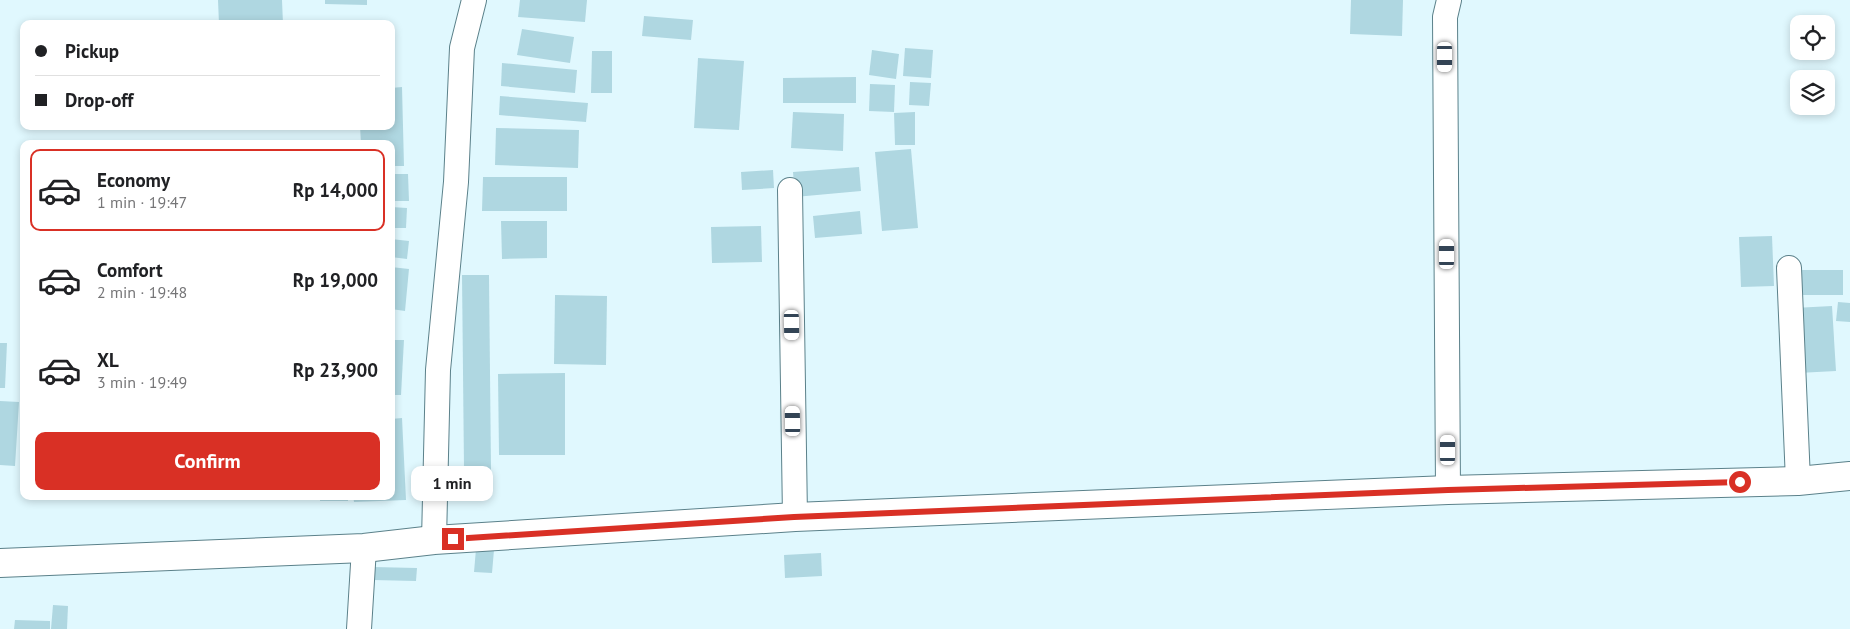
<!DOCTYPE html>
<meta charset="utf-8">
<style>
:root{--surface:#fff;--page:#f2f2f2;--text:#202124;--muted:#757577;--line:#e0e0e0;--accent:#d93025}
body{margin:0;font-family:"PT Sans",sans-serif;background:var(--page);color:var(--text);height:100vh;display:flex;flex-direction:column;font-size:19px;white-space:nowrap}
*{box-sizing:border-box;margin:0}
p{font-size:16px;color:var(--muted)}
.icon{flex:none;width:28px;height:28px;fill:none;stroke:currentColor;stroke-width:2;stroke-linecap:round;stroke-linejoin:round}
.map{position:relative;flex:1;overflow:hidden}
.side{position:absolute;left:20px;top:140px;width:375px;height:360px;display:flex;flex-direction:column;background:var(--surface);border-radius:10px;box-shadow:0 2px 8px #0003}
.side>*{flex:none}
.banner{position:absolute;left:20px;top:20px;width:375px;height:110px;border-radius:10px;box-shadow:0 2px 8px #0003;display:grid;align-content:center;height:110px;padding:0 15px;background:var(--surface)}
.controls{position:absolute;left:1790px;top:15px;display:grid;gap:10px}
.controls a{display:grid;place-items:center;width:45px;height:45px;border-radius:10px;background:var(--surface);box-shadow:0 2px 8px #0003;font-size:25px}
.end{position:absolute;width:22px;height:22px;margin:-11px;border:6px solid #d93025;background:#fff;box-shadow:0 0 0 2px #fff}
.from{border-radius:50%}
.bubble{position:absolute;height:35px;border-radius:10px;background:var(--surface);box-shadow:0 2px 8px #0003;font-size:16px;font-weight:600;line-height:35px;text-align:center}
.car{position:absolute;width:15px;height:30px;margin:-15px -8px;border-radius:6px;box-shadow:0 0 4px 1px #0007;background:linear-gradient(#fff 24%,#345 0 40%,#fff 0 76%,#345 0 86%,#fff 0)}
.banner b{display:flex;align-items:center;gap:18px;height:48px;font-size:19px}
.banner b+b{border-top:1px solid var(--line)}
.banner i{width:12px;height:12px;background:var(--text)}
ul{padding:9px 0 0;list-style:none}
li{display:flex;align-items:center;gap:15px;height:82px;margin:0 10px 8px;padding:0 5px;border:2px solid transparent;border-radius:10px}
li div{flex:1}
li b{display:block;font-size:19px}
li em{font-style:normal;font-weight:600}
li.current{border-color:var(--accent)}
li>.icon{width:45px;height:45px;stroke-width:1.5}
.button{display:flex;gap:10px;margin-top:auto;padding:10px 15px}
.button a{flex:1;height:58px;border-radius:10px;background:var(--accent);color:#fff;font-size:20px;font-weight:600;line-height:58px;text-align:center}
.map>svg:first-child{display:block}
.building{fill:#afd7e1}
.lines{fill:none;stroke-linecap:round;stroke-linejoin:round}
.street-casing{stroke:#5b818a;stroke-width:26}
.secondary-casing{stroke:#5b818a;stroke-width:30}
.street{stroke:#fff;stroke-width:24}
.secondary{stroke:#fff;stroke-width:28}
.route{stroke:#d93025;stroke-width:6}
</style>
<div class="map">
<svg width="1850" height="629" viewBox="0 0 1850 629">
<rect width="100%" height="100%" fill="#e0f8fe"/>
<g class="building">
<path d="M218,0H282L283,24H219Z"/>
<path d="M325,0H367V5L325,4Z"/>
<path d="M520,0H587L585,22L518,17Z"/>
<path d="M1351,0H1403L1402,36L1350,34Z"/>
<path d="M644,16L693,20L691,40L642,36Z"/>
<path d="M522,29L574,37L570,63L517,55Z"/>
<path d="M905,48L933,50L931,78L903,76Z"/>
<path d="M872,50L899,54L896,79L869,75Z"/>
<path d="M592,51H612V93H591Z"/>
<path d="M698,58L744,61L739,130L694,128Z"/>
<path d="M502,63L577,70L575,93L501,86Z"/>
<path d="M856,77V103H783V78Z"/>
<path d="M910,82L931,83L929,106L909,105Z"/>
<path d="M870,84L895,85L894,112L869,111Z"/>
<path d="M402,87L404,166H391V144H361L360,126H391V88Z"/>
<path d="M500,96L588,103L586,122L499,115Z"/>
<path d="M793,112L844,114L843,151L791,148Z"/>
<path d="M915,112V145H895L894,113Z"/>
<path d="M496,128L579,130L578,168L495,165Z"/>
<path d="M911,149L918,228L882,231L875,152Z"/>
<path d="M859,167L861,191L795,197L793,172Z"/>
<path d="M773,170L774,188L742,190L741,172Z"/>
<path d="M391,174H408L409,201H391Z"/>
<path d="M483,177H567V211H482Z"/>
<path d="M391,207L407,208L406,228H391Z"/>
<path d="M860,211L862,234L815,238L813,216Z"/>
<path d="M501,221H547V258L502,259Z"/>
<path d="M761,226L762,262L712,263L711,227Z"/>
<path d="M1772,236L1774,286L1741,287L1739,237Z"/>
<path d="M391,239L409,241L407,259L391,257Z"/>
<path d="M391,267L409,269L405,311L391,309Z"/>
<rect x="1802" y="270" width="41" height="25"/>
<path d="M462,275H489L491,470H464Z"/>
<path d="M555,295L607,296L606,365L554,364Z"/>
<path d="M1838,302L1850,303V322L1836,321Z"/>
<path d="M1832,306L1836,371L1798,373L1794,308Z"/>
<path d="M391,340H404L401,395H391Z"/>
<path d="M0,343H7L5,388H0Z"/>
<path d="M565,373V455H499L498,374Z"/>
<path d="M0,401L19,402L15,466L0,465Z"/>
<path d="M402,418L406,500L354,502L353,496H391V419Z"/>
<rect x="320" y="496" width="28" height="5"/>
<path d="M476,549L494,550L492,573L474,572Z"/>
<path d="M821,553L822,576L785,578L784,555Z"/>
<path d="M373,567L417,568L416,581L373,580Z"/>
<path d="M53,605L68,606L67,629H51Z"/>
<path d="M15,620L50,621V629H14Z"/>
</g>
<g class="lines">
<defs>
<g id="street">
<path d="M790,190L795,517"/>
<path d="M1789,268L1798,481"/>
<path d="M1448,490L1445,17L1449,0"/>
<path d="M434,540L438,370L456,182L462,48L474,0"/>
<path d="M359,629L364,548"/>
</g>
<path id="secondary" d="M0,563L364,548L434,540L795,517L1448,490L1798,481L1850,476"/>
</defs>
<use href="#street" class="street-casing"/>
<use href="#secondary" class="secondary-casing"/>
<use href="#street" class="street"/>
<use href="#secondary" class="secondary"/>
</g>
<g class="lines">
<path class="route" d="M453,539L794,517L1448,490L1740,482"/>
</g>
</svg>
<div class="controls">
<a><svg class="icon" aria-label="locate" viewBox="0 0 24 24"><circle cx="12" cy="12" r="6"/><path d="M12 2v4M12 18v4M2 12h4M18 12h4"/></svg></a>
<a><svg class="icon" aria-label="layers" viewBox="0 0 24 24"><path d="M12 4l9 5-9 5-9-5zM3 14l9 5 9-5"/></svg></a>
</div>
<i class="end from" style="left:1740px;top:482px"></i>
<i class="end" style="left:453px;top:539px"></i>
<div class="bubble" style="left:411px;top:466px;width:82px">1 min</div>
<i class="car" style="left:1445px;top:57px;rotate:180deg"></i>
<i class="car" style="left:1447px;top:254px;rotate:0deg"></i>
<i class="car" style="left:792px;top:325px;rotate:179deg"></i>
<i class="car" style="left:793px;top:421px;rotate:359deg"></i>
<i class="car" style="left:1448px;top:450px;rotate:0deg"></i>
<div class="banner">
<b><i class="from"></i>Pickup</b>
<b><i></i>Drop-off</b>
</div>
<section class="side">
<ul>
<li class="current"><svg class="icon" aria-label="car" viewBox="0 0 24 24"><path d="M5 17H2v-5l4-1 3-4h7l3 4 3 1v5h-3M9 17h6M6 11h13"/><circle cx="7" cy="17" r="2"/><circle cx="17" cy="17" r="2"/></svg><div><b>Economy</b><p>1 min · 19:47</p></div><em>Rp 14,000</em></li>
<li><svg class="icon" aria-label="car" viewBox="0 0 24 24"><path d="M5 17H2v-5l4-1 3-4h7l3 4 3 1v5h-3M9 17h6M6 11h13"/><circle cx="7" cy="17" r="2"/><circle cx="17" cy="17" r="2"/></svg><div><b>Comfort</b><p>2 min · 19:48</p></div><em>Rp 19,000</em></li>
<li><svg class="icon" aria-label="car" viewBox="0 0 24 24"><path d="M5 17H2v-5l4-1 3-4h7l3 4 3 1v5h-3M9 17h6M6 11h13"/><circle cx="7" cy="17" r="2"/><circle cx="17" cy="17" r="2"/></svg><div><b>XL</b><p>3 min · 19:49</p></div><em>Rp 23,900</em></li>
</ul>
<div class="button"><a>Confirm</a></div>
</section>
</div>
